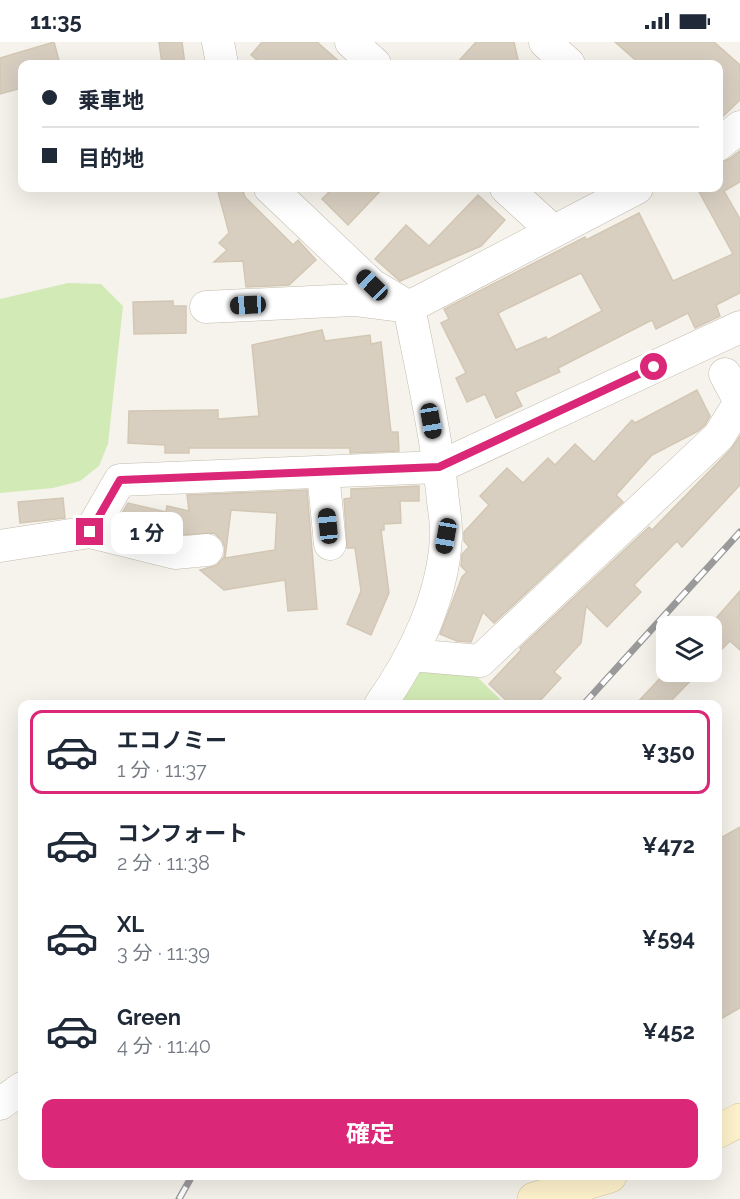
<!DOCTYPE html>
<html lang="ja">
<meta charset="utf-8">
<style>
:root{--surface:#fff;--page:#f6f6f7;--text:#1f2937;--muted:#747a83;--line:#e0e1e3;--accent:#db2777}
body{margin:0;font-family:Raleway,"Noto Sans JP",sans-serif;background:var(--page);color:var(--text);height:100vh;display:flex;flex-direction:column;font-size:22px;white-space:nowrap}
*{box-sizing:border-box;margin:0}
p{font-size:20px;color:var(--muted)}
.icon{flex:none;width:33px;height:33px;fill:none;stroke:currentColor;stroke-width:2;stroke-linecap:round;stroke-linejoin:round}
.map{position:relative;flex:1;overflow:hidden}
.sheet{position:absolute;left:18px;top:658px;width:704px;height:480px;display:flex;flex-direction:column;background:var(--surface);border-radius:12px;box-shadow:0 6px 24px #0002}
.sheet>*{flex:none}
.hud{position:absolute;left:18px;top:18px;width:705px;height:132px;border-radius:12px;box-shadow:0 6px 24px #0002;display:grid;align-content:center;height:132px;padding:0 24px;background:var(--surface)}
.tools{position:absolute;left:656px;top:574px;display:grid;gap:12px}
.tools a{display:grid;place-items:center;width:66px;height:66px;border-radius:12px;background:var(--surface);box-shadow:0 6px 24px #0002;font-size:30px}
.end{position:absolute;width:27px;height:27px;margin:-14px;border:8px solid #db2777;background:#fff;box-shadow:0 0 0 3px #fff}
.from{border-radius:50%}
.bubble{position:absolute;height:42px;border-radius:12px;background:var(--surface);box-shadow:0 6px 24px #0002;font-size:20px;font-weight:700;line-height:42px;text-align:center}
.car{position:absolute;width:18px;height:36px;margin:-18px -9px;border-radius:8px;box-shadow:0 0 4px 2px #0007;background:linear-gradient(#222 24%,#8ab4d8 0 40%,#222 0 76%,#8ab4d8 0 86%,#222 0)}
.hud b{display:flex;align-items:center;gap:21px;height:57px;font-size:22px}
.hud b+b{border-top:2px solid var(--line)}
.hud i{width:15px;height:15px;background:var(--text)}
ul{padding:10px 0 0;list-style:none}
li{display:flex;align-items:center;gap:18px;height:84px;margin:0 12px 9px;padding:0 12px;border:3px solid transparent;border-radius:12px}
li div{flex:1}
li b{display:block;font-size:22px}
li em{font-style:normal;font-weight:700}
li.selected{border-color:var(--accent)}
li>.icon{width:54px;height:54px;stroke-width:1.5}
.button{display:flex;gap:12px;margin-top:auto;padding:12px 24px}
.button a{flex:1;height:69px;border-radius:12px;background:var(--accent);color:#fff;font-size:24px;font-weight:700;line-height:69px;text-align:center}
.status{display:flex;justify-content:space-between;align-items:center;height:42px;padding:0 30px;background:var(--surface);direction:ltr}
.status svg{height:16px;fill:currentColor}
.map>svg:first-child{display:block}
.green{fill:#d2eab5}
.building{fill:#d8cfc1;stroke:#d3c7b4;stroke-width:1.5;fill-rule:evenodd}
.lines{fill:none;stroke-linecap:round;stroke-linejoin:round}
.minor-casing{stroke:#c2bbae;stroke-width:33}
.secondary-casing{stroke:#d6c79b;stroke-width:34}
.minor{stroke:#fff;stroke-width:32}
.secondary{stroke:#fff3cd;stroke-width:33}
.rail-casing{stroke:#9a9a9a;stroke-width:7}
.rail{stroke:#fff;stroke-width:4.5;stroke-dasharray:14;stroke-linecap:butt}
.route{stroke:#db2777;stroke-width:8}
</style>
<div class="status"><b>11:35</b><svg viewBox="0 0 49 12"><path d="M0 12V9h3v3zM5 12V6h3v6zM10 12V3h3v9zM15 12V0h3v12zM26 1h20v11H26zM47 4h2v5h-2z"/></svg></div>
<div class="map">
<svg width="740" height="1157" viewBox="0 0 740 1157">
<rect width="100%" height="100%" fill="#f6f3ec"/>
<g class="green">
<path d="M68,241L101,242L123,264L108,402L99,424L80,439L53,446L0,451V257Z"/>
<path d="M413,630L475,633L506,663H393Z"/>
</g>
<g class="building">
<path d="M54,0L60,22H22V46L0,52V16Z"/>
<path d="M159,0H182L185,22H162Z"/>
<path d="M262,0H317L342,22H262L251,13Z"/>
<path d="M476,0H514L519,22H456Z"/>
<path d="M615,0H714L740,23V58L718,79V22H640Z"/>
<path d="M740,109V140L724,149L740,177V251L716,263L720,274L695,286L688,271L656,287L652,278L558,326L560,330L515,350L522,364L496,376L485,352L467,360L456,336L466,331L441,281L449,277L444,267L585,195L586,198L639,171L673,239L733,212L697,146H718V121L729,117ZM581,231L602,269L547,298L546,295L516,308L498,271Z"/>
<path d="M217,146H242L245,155L293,203L298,198L316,218L289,243L246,245L243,219L214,220L227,208L219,201L229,191Z"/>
<path d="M333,146H383L348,183L322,157Z"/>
<path d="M478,153L505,178L481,204L400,239L375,217L406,183L429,204Z"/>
<path d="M173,259V264H186V291L134,292L133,260Z"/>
<path d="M322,288L325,299L370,293L371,302L381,300L391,390H398L399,409L350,411V406H189V411H165V403L128,401L129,369L218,368V377L259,374L252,303Z"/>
<path d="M697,348L710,374L705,383L698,389L652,413L616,453L623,460L494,581L483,570L471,600L457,599L440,592L462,535L467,530L461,524L462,512L469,505L464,499V490L489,463L480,454L507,426L523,441L548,416L555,423L575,402L594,420L632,378L635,381Z"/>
<path d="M740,394V443L682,505L677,499L634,543L641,550L607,585L586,564L581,601L554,630L561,636L536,663H511L489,642L521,608L520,606L649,485L652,488L731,407Z"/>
<path d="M419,444V459H400L401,481L384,482V488H381L389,551L371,593L347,582L361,549L355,506H347L344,457L351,456V447Z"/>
<path d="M307,448L317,567L288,569L285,538L224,548L200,528L217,523L224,515L225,506L222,498L214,491L176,493L118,478L128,461L166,470L167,464L189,469L187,453ZM231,468L277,471L275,508L225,516Z"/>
<path d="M63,456L65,476L20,481L18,460Z"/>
<path d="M740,549V608L730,599L711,618V582Z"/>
<path d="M666,630H699L667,663H635Z"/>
<path d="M740,785V966L717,979V798Z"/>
</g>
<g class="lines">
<defs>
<g id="minor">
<path d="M218,0L222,22"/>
<path d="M351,0L375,22"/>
<path d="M545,0L569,22"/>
<path d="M718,103L740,85"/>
<path d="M270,146L372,243L409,265C421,326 435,387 442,449C443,464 447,480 446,495C443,555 414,615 380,663"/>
<path d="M506,146L553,189"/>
<path d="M206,265L354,258L409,265L637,146"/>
<path d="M323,430L330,502"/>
<path d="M90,490L175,511L207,508"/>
<path d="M0,504L90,490L120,438L439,425L740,285"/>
<path d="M411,613L480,619L719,394L740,360L725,332"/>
<path d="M0,1062L22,1046"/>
</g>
<g id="secondary">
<path d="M717,1090L740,1078"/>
<path d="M534,1157L610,1134"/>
</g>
</defs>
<use href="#minor" class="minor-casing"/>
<use href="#secondary" class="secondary-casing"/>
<use href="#minor" class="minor"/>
<use href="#secondary" class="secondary"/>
<defs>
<g id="rail">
<path d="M583,663L740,490"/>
<path d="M179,1157L192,1134"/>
</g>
</defs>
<use href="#rail" class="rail-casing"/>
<use href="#rail" class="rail"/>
</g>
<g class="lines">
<path class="route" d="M90,490L120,438L439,425L654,325"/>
</g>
</svg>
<div class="tools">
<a><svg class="icon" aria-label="layers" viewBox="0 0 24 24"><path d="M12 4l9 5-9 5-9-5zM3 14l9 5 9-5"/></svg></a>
</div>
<i class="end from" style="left:654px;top:325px"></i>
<i class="end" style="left:90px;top:490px"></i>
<div class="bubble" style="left:111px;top:470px;width:72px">1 分</div>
<i class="car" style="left:372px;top:243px;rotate:314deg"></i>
<i class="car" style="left:248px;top:263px;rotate:267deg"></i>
<i class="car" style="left:431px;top:379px;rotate:170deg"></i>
<i class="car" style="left:328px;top:484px;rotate:354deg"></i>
<i class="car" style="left:446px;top:494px;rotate:190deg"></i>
<div class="hud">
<b><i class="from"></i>乗車地</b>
<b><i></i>目的地</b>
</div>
<section class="sheet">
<ul>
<li class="selected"><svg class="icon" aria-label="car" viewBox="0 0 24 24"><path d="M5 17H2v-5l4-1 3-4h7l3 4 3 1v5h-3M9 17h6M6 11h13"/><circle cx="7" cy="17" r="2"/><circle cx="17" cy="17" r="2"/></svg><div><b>エコノミー</b><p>1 分 · 11:37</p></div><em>¥350</em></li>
<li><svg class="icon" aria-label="car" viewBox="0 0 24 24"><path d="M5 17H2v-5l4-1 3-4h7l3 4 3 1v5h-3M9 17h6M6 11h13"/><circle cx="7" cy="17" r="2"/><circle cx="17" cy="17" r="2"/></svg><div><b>コンフォート</b><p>2 分 · 11:38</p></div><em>¥472</em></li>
<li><svg class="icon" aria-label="car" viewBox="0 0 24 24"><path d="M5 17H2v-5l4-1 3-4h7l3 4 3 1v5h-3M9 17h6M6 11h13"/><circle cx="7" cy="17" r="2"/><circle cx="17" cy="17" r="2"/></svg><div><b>XL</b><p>3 分 · 11:39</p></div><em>¥594</em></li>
<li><svg class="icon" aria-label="car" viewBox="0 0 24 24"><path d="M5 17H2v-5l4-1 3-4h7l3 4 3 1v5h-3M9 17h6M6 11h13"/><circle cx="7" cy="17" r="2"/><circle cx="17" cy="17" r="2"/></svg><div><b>Green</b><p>4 分 · 11:40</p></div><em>¥452</em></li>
</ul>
<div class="button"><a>確定</a></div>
</section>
</div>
